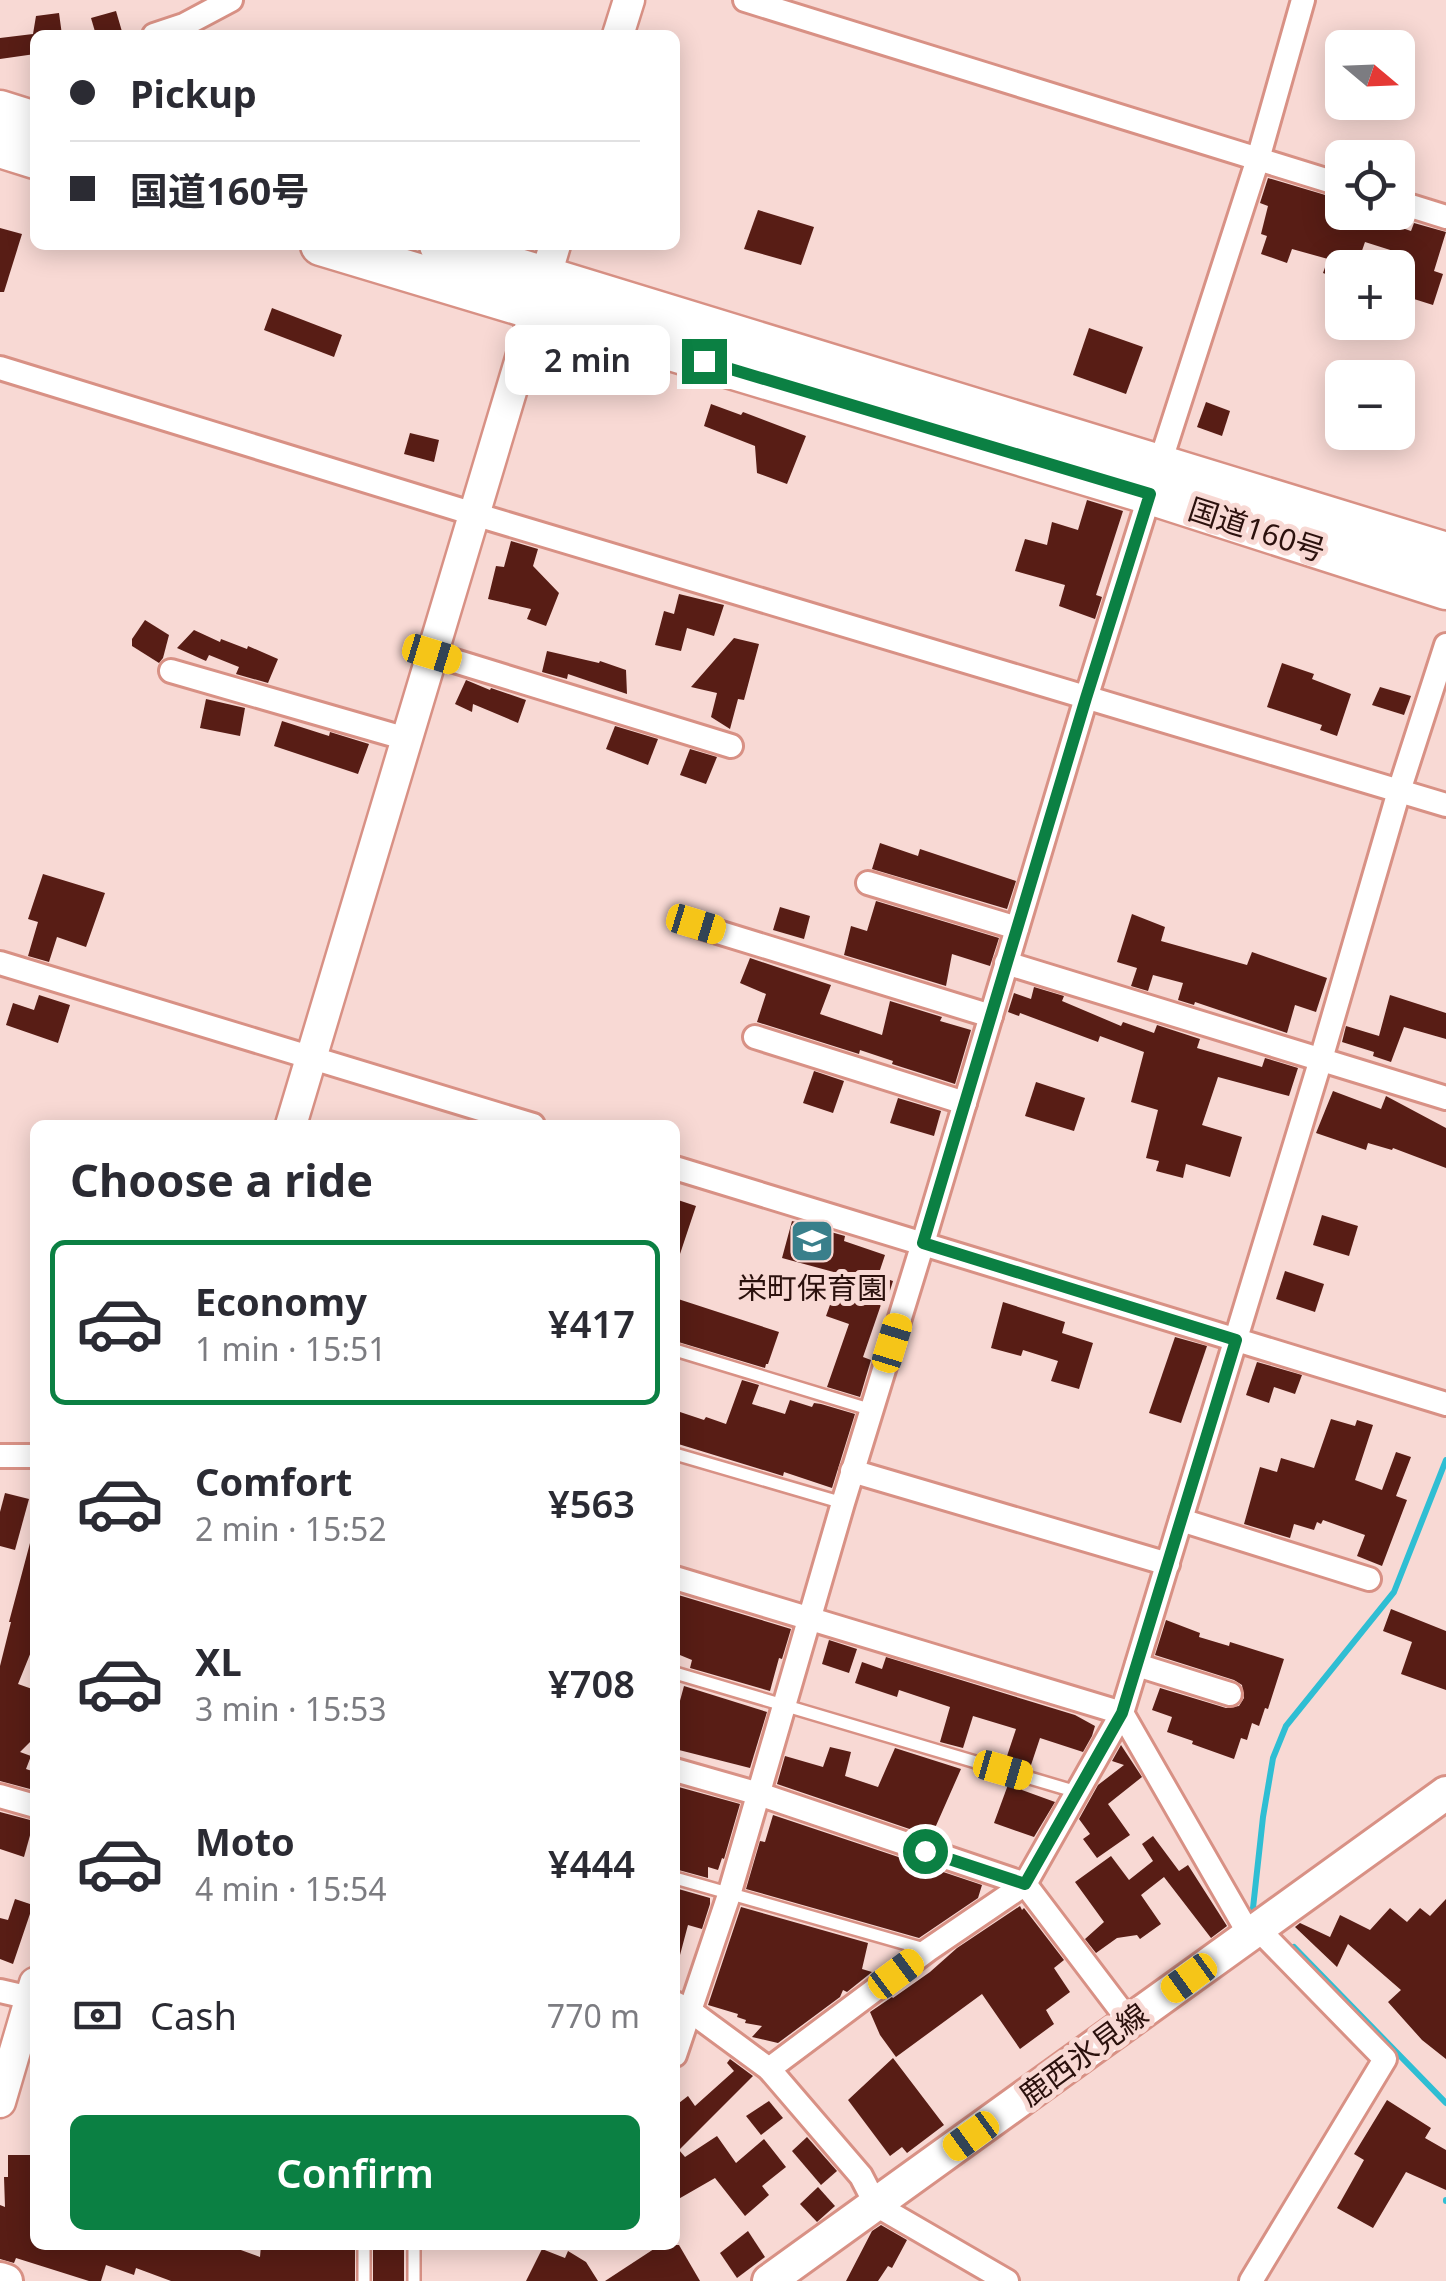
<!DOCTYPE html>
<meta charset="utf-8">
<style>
:root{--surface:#fff;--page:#f2f2f3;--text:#2b2b33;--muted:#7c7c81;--line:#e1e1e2;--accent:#0b8043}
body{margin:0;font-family:"Noto Sans","Noto Sans JP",sans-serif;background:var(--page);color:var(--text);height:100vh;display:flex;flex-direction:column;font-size:38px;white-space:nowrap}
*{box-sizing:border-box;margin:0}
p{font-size:32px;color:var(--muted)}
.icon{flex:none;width:55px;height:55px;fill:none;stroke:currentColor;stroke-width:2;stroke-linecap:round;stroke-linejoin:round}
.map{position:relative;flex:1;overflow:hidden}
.panel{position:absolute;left:30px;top:1120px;width:650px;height:1130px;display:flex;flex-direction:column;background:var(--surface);border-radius:15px;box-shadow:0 5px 25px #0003}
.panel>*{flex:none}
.guide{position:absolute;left:30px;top:30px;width:650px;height:220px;border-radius:15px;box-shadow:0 5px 25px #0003;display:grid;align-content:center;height:220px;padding:0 40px;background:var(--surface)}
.needle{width:65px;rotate:109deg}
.fabs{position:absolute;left:1325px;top:30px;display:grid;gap:20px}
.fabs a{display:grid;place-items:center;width:90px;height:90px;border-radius:15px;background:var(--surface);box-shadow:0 5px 25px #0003;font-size:50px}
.end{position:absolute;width:45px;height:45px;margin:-22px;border:12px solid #0b8043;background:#fff;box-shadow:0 0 0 5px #fff}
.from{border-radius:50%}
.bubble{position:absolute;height:70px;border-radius:15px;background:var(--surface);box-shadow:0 5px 25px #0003;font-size:32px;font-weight:600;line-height:70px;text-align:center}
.car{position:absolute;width:30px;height:60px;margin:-30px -15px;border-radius:12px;box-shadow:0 0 8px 2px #0007;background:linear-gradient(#f5c518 24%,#345 0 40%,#f5c518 0 76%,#345 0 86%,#f5c518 0)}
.guide b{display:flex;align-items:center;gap:35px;height:95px;font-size:38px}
.guide b+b{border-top:2px solid var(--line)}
.guide i{width:25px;height:25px;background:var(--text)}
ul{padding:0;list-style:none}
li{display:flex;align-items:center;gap:30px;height:165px;margin:0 20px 15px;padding:0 20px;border:5px solid transparent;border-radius:15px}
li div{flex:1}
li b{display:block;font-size:38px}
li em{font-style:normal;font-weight:600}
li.selected{border-color:var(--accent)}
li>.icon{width:90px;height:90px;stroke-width:1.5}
h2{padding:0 40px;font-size:45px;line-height:120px}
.pay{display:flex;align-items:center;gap:25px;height:110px;padding:0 40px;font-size:38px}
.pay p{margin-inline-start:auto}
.cta{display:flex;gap:20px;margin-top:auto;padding:20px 40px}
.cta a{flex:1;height:115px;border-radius:15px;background:var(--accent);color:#fff;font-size:40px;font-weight:600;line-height:115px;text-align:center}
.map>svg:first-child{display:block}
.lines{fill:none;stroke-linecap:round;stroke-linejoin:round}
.stream{stroke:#2fbed3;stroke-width:6}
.building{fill:#581d15}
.service-casing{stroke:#d89185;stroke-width:16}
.minor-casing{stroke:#d89185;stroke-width:28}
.tertiary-casing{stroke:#d89185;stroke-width:35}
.secondary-casing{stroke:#d89185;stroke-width:38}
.trunk-casing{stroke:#d89185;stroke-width:45}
.service{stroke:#fff;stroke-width:11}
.minor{stroke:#fff;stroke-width:22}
.tertiary{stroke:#fff;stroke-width:30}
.secondary{stroke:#fff;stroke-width:32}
.trunk{stroke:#fff;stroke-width:40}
.route{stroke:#0b8043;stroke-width:12}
.labels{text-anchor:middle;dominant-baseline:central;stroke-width:10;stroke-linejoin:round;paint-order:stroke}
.street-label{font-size:30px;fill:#2b110d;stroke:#f8d9d4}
.poi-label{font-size:30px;fill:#2b110d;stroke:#f8d9d4}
</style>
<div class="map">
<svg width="1446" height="2281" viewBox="0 0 1446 2281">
<rect width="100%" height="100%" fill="#f8d9d4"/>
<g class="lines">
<g class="stream">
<path d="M1253,1908L1263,1817L1273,1758L1286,1726L1394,1592L1446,1460"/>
<path d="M1294,1947L1446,2103"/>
<path d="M1446,2200V2201"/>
</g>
</g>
<g class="building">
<path d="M116,11L123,35H96L91,18Z"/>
<path d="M59,13L62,35H35V54L0,59V38L33,34L36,16Z"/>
<path d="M1268,178L1342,200V212H1367L1366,216L1411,231L1414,223L1446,232L1434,271L1443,274L1433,305L1398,294V281L1406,255L1365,242L1356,268H1342V280L1323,273L1328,259L1292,249L1287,263L1261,254L1267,236L1261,234L1268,206L1260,203Z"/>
<path d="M758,210L814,227L801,265L744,249Z"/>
<path d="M0,228L22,234L4,292H0Z"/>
<path d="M272,308L342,335L334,357L264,330Z"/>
<path d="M1089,328L1143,347L1126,394L1073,375Z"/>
<path d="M1206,402L1230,411L1222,436L1197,427Z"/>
<path d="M711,404L741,415L743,412L806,436L787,484L757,473L755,446L704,426Z"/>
<path d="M410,433L439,440L434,462L404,454Z"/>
<path d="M1087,500L1123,511L1096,595L1102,597L1095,619L1059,606L1065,585L1015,571L1025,539L1047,545L1052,522L1078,530Z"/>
<path d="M511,541L538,549L533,566L559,593L546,626L527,619L531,609L488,599L496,566L504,567Z"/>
<path d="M679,594L724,605L714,636L687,628L681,651L655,645L664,611L674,614Z"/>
<path d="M145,620L169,635L163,658L159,663L132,646V639Z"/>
<path d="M194,630L220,642L221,639L247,649L248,646L278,659L268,683L236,674L239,667L209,655L206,661L177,648Z"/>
<path d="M734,638L759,644L744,700L738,699L730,729L711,717L717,693L691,687Z"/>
<path d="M547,651L599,663L600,661L626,670L627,694L568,674L567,679L542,672Z"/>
<path d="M1282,663L1314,674L1312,679L1351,694L1337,736L1320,730L1322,725L1267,707Z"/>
<path d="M466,680L490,690L491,688L526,700L518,723L473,704L472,712L455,704Z"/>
<path d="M1380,687L1411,696L1404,715L1372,705Z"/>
<path d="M206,699L245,708L240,736L200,728Z"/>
<path d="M282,721L329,736L330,732L369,744L358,774L274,746Z"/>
<path d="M615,726L658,739L648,765L606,749Z"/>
<path d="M690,749L717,757L706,784L680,775Z"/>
<path d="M880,843L918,856L920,849L1016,881L1007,909L872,869Z"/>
<path d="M43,874L105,893L86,947L57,937L49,962L28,956L38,922L28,919Z"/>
<path d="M876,901L999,938L990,966L952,954L946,986L844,955L851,926L867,931Z"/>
<path d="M780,907L810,916L804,939L773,930Z"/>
<path d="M1132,914L1165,927L1161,941L1247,965L1252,952L1327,978L1316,1012L1295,1005L1287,1033L1195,1002L1194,1005L1178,1000L1183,983L1153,975L1148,991L1131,986L1137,968L1117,962Z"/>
<path d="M750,958L831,985L820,1014L882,1035L890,1001L942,1017L940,1021L971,1030L955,1084L892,1064L893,1061L860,1050L859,1054L757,1022L766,994L740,983Z"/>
<path d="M1034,987L1064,996L1062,1001L1121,1026L1123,1022L1154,1033L1157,1025L1200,1039L1197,1048L1262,1067L1265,1058L1298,1068L1289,1096L1218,1077L1202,1125L1242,1137L1230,1177L1186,1164L1183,1178L1156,1171L1159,1161L1146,1158L1158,1110L1131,1102L1144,1052L1100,1036L1098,1042L1020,1013L1019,1016L1008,1012L1014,993L1031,999Z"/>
<path d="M39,995L70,1005L58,1043L6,1025L13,1003L34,1010Z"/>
<path d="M1390,995L1446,1013V1039L1404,1027L1391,1062L1373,1056L1374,1052L1342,1042L1346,1026L1379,1036Z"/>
<path d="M814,1071L844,1081L833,1113L803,1103Z"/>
<path d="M1036,1082L1085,1098L1074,1131L1025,1116Z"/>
<path d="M1333,1091L1381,1109L1386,1096L1446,1128V1168L1393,1148L1392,1150L1368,1143L1366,1150L1316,1133Z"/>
<path d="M898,1098L941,1111L934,1136L890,1123Z"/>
<path d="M675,1199L696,1206L678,1260L675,1259Z"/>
<path d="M1322,1215L1358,1226L1349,1256L1313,1245Z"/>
<path d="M792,1221L845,1236L844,1241L885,1255L878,1276L893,1281L888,1297L884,1296L863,1357L871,1360L860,1397L827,1387L849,1324L826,1316L841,1274L782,1258Z"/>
<path d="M1285,1271L1324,1284L1315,1312L1276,1299Z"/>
<path d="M675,1298L779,1332L768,1364H766L765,1368L675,1341Z"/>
<path d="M1003,1302L1065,1322L1062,1333L1093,1343L1079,1389L1051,1381L1058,1361L1023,1350L1021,1356L991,1348Z"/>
<path d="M1175,1337L1207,1346L1181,1423L1149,1413Z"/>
<path d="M1257,1362L1302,1375L1295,1394L1274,1387L1269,1403L1246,1395Z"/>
<path d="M742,1380L759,1385L752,1404L785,1414L790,1400L812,1407L814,1403L821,1404L855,1414L832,1488L784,1472L783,1476L675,1443V1426L680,1412L704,1420L706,1417L726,1424Z"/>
<path d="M1331,1419L1355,1426L1357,1420L1373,1425L1355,1480L1382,1490L1396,1452L1411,1457L1396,1496L1407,1500L1382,1566L1357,1556L1365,1535L1323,1520L1321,1524L1317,1522L1314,1530L1294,1524L1290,1538L1244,1524L1260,1467L1277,1472L1281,1458L1314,1468Z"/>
<path d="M5,1493L29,1499L15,1550L0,1546V1512Z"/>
<path d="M30,1543L35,1544V1642L18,1684L35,1690V1737L20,1752L31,1756L26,1769L35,1772L30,1789L0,1781V1666L11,1622H9Z"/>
<path d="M675,1594L791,1629L782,1659L779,1658L770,1691L690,1668L692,1660L675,1653Z"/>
<path d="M1391,1609L1446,1631V1690L1401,1674L1412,1642L1383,1631Z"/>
<path d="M1166,1620L1200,1633L1199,1637L1229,1646L1230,1642L1284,1659L1268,1709L1265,1708L1259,1726L1252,1723L1247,1740L1241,1738L1234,1759L1192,1744L1193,1741L1167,1732L1172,1717L1152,1710L1160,1688L1226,1708L1239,1706L1244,1698L1242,1685L1234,1680L1155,1655Z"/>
<path d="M829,1640L857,1649L849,1673L822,1664Z"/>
<path d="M886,1657L1075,1715L1095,1726L1092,1736L1083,1752L1040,1738L1030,1768L1015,1764L1016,1760L1007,1756L1016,1729L973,1716L963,1748L940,1742L950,1707L899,1690L897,1697L855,1683L862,1662L882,1669Z"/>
<path d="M684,1686L767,1712L750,1768L675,1749V1719Z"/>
<path d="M1121,1745L1142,1777L1108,1804L1130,1835L1097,1858L1083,1839L1090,1834L1079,1819L1098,1785L1124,1765L1112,1761Z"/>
<path d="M830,1747L851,1752L845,1776L878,1787L895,1748L961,1769L935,1828L942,1830L939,1839L777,1784L785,1756L823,1767Z"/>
<path d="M1009,1782L1024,1786L1022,1790L1055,1802L1034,1837L994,1823Z"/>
<path d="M675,1786L740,1804L724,1859L722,1858L718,1870L708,1867V1878L675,1869Z"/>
<path d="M0,1812L34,1821L24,1857L0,1849Z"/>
<path d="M773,1815L982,1885L978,1898L919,1938L746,1889L760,1841L765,1842Z"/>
<path d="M1153,1836L1179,1871L1188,1865L1227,1926L1211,1938L1164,1877L1141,1895L1161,1924L1140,1939L1137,1935L1117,1938L1096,1953L1085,1939L1104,1922L1075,1882L1111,1856L1129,1880L1153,1861L1142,1844Z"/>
<path d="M675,1888L710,1898V1904L702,1929L688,1925L680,1955L675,1954Z"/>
<path d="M15,1899L33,1905L13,1964L0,1959V1918L8,1920Z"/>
<path d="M1446,1899V2059L1422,2040L1388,2002L1401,1990L1348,1944L1337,1967L1295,1927L1300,1923L1330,1937L1340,1915L1370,1930L1390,1908L1407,1922L1420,1908L1430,1916Z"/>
<path d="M1020,1906L1022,1910L1024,1908L1064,1960L1054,1968L1070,1992L1046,2010L1054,2024L1020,2049L982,1994L896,2057L880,2035L870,2012L892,1997L893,1998L930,1972L957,1948Z"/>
<path d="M741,1907L868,1943L862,1969L872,1972L847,1992L843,1990L840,1997L778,2043L752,2037L762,2026L745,2023L746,2020L737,2017L738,2014L708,2005Z"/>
<path d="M893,2058L944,2125L907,2153L902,2147L890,2156L848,2100Z"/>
<path d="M730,2059L753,2076L679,2150L685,2157L717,2136L736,2163L764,2139L786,2167L762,2186L769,2195L745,2216L715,2178L675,2201V2106L688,2096L695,2106L734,2071L727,2063Z"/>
<path d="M1387,2100L1431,2128L1425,2138L1446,2150V2190L1406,2172L1373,2228L1337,2208L1364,2160L1354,2154Z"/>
<path d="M769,2101L783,2118L761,2135L746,2116Z"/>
<path d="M807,2137L837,2171L821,2185L792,2151Z"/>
<path d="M8,2155H35V2245H227L260,2257L261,2245H355V2281H171L136,2268L134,2275L106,2265L101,2281H89L16,2258L14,2263L0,2259V2205L5,2207L4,2177H8Z"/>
<path d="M818,2187L835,2206L817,2222L800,2204Z"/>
<path d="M881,2225L907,2240L892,2268L888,2266L878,2281H846L872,2231Z"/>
<path d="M748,2231L765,2257L737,2278L720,2253Z"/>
<rect x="373" y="2245" width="31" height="36"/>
<path d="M660,2245H679L700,2281H605Z"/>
<path d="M542,2249L565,2258L568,2251L586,2262L598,2281H526Z"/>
</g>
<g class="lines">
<defs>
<g id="service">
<path d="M675,1350L872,1410"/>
<path d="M675,1454L843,1503"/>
<path d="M675,1673L1077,1792"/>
<path d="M675,1878L928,1950"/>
<path d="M364,2245V2281"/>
<path d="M414,2281V2245"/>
</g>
<g id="minor">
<path d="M745,0L1342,185"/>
<path d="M154,35L184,25L231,0"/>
<path d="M1398,202L1446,217"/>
<path d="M0,368L474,514L1446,805"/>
<path d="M1159,466L1258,159L1303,0"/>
<path d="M432,654L731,746"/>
<path d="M171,671L407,739"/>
<path d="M868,883L1017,928"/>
<path d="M695,925L991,1016"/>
<path d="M0,963L533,1125"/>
<path d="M1006,963L1446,1098"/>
<path d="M755,1037L965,1103"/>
<path d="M675,1168L1446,1404"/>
<path d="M0,1456H35"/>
<path d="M852,1471L1168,1564"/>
<path d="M1181,1520L1369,1579"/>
<path d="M675,1578L1122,1713L1249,1934"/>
<path d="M1137,1665L1230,1694"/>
<path d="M675,1770L759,1794L1025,1884L1129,2021"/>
<path d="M0,1796L35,1806"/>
<path d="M0,1991L35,1999"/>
<path d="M675,2003L689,2010L769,2069L861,2176L876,2205L1007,2281"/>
<path d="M675,2055L729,1895L843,1503L923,1243L1086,698L1150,494"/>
<path d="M769,2069L928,1950L1025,1884L1122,1713L1321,1059L1399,791L1446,645"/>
<path d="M1251,2281L1385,2059L1257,1928"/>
</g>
<g id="tertiary">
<path d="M618,35L629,0"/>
<path d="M291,1125L555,245"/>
<path d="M0,2102L35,1983"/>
</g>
<g id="secondary">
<path d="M0,2279L6,2281"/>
<path d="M769,2281L1446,1793"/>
</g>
<g id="trunk">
<path d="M0,111L35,122"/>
<path d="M0,147L35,158"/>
<path d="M321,245L1150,494L1446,589"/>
<path d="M440,245L1446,553"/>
</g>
</defs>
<use href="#service" class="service-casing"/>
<use href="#minor" class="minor-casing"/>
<use href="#tertiary" class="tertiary-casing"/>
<use href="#secondary" class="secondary-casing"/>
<use href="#trunk" class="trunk-casing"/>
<use href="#service" class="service"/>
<use href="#minor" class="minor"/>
<use href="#tertiary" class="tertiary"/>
<use href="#secondary" class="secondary"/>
<use href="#trunk" class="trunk"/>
</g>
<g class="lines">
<path class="route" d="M704,361L1150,494L1086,698L923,1243L1236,1340L1122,1713L1025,1884L925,1851"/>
</g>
<defs>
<symbol id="school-square" viewBox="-11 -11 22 22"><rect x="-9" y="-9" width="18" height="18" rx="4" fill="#397f8b" stroke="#f8d9d4"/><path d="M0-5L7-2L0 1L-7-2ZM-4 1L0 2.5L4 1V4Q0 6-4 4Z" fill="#fff"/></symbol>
</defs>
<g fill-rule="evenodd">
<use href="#school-square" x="787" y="1216" width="50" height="50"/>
</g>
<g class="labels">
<g class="street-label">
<text transform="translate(1257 529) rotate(18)">国道160号</text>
<text transform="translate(1083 2054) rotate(-36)">鹿西氷見線</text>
</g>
<g class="poi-label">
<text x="812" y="1287">栄町保育園</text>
</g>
</g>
</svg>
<div class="fabs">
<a><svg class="needle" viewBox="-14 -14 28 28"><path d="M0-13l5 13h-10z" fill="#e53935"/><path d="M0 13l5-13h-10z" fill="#7c7c81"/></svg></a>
<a><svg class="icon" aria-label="locate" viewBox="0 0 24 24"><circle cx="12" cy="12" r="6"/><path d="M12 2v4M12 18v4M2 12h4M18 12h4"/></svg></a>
<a>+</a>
<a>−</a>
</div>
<i class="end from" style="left:925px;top:1851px"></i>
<i class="end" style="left:704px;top:361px"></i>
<div class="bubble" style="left:505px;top:325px;width:165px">2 min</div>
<i class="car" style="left:432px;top:654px;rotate:107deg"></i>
<i class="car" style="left:696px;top:924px;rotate:107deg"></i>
<i class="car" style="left:892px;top:1343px;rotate:17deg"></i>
<i class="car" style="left:1003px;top:1770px;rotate:106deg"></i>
<i class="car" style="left:896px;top:1974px;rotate:53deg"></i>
<i class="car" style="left:1189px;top:1978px;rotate:234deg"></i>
<i class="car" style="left:971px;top:2136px;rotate:234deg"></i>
<div class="guide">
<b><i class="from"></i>Pickup</b>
<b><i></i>国道160号</b>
</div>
<section class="panel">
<h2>Choose a ride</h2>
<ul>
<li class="selected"><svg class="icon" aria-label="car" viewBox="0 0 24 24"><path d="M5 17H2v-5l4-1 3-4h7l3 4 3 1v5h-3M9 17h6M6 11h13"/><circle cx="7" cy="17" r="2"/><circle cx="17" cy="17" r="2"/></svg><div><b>Economy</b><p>1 min · 15:51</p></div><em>¥417</em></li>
<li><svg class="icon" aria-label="car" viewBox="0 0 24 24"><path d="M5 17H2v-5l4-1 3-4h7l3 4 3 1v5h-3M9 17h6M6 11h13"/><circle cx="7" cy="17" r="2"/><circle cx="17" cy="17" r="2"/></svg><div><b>Comfort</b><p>2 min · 15:52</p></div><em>¥563</em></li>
<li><svg class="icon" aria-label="car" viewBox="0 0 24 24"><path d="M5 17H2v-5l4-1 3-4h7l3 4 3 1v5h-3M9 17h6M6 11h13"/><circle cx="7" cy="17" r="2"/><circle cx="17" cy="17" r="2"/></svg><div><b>XL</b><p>3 min · 15:53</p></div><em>¥708</em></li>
<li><svg class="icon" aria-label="car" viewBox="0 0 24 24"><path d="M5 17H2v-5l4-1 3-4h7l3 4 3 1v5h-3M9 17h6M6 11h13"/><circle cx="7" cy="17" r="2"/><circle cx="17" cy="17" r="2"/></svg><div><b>Moto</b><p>4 min · 15:54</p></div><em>¥444</em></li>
</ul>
<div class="pay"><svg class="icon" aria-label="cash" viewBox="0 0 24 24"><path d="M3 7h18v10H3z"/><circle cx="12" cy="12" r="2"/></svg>Cash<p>770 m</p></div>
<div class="cta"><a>Confirm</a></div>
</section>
</div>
